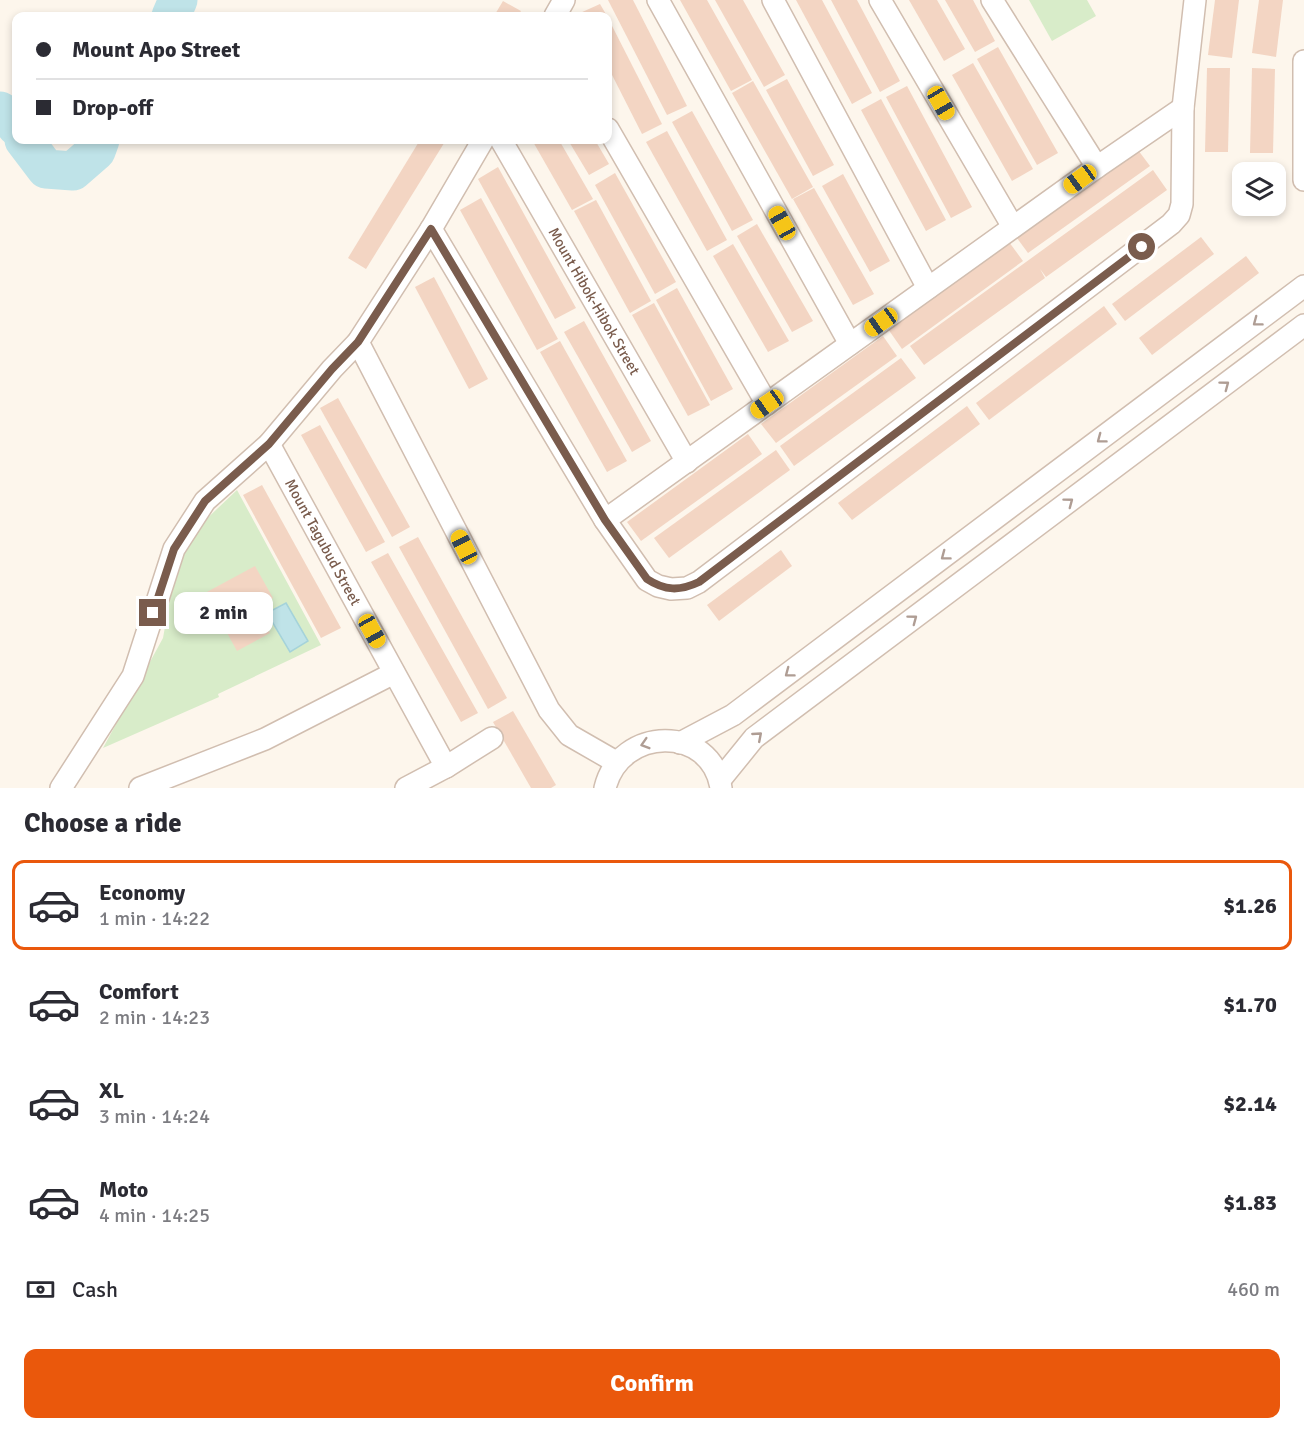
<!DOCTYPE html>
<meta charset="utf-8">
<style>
:root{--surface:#fff;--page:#f7f7f7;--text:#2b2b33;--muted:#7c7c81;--line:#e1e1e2;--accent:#ea580c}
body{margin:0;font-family:Signika,sans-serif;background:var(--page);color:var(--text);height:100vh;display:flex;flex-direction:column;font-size:22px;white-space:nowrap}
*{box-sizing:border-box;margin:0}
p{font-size:20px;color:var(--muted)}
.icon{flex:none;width:33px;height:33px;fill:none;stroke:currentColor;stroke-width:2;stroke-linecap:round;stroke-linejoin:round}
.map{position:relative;height:788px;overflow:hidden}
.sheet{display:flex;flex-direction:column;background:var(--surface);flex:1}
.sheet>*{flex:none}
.banner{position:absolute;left:12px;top:12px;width:600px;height:132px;border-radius:12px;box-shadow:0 3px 9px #0003;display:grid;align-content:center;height:132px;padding:0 24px;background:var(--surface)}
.fabs{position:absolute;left:1232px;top:162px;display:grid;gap:12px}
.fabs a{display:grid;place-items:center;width:54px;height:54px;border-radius:12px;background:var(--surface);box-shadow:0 3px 9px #0003;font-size:30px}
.end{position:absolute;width:27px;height:27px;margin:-14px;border:8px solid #7a5c4d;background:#fff;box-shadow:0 0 0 3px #fff}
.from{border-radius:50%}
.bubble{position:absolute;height:42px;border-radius:12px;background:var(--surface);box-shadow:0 3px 9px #0003;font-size:20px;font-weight:700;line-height:42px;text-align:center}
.car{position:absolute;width:18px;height:36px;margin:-18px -9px;border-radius:8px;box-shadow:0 0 4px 2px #0007;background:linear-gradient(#f5c518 24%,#345 0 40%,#f5c518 0 76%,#345 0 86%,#f5c518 0)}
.banner b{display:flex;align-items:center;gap:21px;height:57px;font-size:22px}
.banner b+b{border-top:2px solid var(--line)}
.banner i{width:15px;height:15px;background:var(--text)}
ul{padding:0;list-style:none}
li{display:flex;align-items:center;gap:18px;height:90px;margin:0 12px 9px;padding:0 12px;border:3px solid transparent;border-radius:12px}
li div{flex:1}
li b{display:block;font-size:22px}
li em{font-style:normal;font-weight:700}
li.current{border-color:var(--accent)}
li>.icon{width:54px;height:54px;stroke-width:1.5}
h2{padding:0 24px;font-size:27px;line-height:72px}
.pay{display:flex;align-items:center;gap:15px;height:66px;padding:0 24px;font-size:22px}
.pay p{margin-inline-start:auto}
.cta{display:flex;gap:12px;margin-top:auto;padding:12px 24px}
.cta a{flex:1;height:69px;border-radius:12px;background:var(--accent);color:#fff;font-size:24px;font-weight:700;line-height:69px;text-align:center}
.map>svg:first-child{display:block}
.green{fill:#d8ecc9}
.water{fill:#bfe3e8;stroke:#a5d3da;stroke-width:1.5}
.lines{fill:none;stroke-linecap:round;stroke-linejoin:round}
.river{stroke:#bfe3e8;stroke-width:39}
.building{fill:#f3d5c3}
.minor-casing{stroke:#d1beb0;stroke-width:24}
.minor{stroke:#fff;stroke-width:21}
.oneway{stroke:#af9d94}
.route{stroke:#7a5c4d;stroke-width:8}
.labels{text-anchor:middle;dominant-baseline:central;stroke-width:5;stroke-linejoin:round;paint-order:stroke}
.street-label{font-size:15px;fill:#7a5c4d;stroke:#fffaf3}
</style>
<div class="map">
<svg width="1304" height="788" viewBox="0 0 1304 788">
<rect width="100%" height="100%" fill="#fdf6ec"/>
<g class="green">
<path d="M1029,0H1087L1096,16L1052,41Z"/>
<path d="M237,490L321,645L218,694L219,697L103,748L163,638L178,554L198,527Z"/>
</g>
<path class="water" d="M286,603L308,641L290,652L267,613Z"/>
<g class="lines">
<g class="river">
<path d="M171,16L178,0"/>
<path d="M0,111L11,118L16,126"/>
<path d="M24,140L46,169L73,171L96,151L100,140"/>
</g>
</g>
<g class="building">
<path d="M608,0H633L687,106L667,115Z"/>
<path d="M680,0H707L752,80L731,91Z"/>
<path d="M715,0H743L785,75L764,87Z"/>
<path d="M796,0H822L872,93L852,104Z"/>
<path d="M831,0H857L900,81L880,92Z"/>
<path d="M909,0H937L965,49L944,61Z"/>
<path d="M945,0H973L995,41L975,52Z"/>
<path d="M1215,0H1239L1232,58L1208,55Z"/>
<path d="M1259,0H1283L1276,57L1252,53Z"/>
<path d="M503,1L521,11L518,16H494Z"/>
<path d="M600,4L607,16H582L580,13Z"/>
<path d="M608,18L662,124L642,134L608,67Z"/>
<path d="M998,47L1058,153L1037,165L977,59Z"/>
<path d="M973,63L1033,169L1012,181L952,75Z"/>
<path d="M1207,68H1230L1228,152H1205Z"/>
<path d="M1252,68L1275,69L1273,153H1250Z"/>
<path d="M787,79L834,165L813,176L766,90Z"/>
<path d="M753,81L813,187L792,199L732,93Z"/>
<path d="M907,86L972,207L951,218L886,97Z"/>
<path d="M881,99L946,220L926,231L861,110Z"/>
<path d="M692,111L753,220L732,231L672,122Z"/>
<path d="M667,131L727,240L707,251L646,142Z"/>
<path d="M420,140H446L366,269L348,258Z"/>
<path d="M532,140H559L593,199L572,210Z"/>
<path d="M568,140H595L609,164L589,175Z"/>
<path d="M1135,146L1150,166L1028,253L1014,234Z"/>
<path d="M498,167L576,308L555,319L478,179Z"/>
<path d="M1153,170L1167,190L1046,277L1040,269L1045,278L924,365L910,346Z"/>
<path d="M615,173L676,282L655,294L595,185Z"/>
<path d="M843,174L890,261L870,272L822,186Z"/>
<path d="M814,188L874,294L853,305L793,199Z"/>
<path d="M481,198L558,339L537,350L460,210Z"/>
<path d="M596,200L651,301L630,313L574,211Z"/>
<path d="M757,224L813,321L792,332L737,236Z"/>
<path d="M1201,237L1214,254L1125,321L1112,304Z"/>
<path d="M1009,242L1023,261L902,349L888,329Z"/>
<path d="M733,244L789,341L768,352L713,256Z"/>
<path d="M1246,256L1259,273L1152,355L1139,338Z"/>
<path d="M434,277L488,379L469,389L415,287Z"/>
<path d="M677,288L733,389L711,401L656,300Z"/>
<path d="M654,303L710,405L688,416L632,315Z"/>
<path d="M1104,306L1117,324L989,420L976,403Z"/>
<path d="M584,321L651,441L632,452L564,332Z"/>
<path d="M883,336L897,356L776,443L761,424Z"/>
<path d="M560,341L627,461L607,472L540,352Z"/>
<path d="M901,358L916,378L794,466L780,446Z"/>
<path d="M338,398L410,527L392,537L320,408Z"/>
<path d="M967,406L980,424L852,520L838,503Z"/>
<path d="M320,425L385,542L366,552L301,435Z"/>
<path d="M748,434L762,454L641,541L627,522Z"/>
<path d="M776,450L790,470L669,558L654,538Z"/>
<path d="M262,485L341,628L321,638L243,495Z"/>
<path d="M418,537L507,698L488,709L399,547Z"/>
<path d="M781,550L792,566L719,621L707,605Z"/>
<path d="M388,553L478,713L461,722L371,562Z"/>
<path d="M255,566L273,598L256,608L270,633L237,651L205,593Z"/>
<path d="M513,711L556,785L551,788H531L493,722Z"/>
</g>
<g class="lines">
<defs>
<g id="minor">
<path d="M658,0L850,344"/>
<path d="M773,0L928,288"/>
<path d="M880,0L1013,227"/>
<path d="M992,0L1097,167"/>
<path d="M555,16L564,0"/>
<path d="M1304,61V180"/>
<path d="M608,129L767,404"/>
<path id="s1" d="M501,140L687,462"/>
<path d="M431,229L605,520L647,580L658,586L671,589L687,588L699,582L1171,224L1179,215L1182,204L1183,108L1195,0"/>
<path d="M358,342L549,710L569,735L616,762"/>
<path id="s2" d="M269,444L446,767"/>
<path d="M605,520L1097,167L1183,108"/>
<path d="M680,743L733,715L1304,286"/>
<path d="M720,780L754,738L1304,325"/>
<path d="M61,788L133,676L174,549L205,501L269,444L332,369L358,342L431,229L483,140"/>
<path d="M140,788L265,739L394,673"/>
<path d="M406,788L446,767L492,738"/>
<path d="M605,788C620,726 711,724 721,788"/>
</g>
</defs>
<use href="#minor" class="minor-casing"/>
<use href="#minor" class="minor"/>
</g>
<defs><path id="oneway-chevron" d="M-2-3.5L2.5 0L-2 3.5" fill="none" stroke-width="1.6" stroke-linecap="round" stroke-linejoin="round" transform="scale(1.5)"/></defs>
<g class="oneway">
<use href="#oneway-chevron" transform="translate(1257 322) rotate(143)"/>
<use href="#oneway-chevron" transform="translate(1225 385) rotate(-37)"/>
<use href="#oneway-chevron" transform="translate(1101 439) rotate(143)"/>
<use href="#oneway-chevron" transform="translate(1069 502) rotate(-37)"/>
<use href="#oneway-chevron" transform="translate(945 556) rotate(143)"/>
<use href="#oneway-chevron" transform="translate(913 619) rotate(-37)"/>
<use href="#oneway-chevron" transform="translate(789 673) rotate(143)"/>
<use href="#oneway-chevron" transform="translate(758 736) rotate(-41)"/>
<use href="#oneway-chevron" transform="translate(645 744) rotate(163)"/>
</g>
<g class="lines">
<path class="route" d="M153,613L174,549L205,501L269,444L332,369L358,342L431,229L605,520L647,579C665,591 680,591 699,582L1142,247"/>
</g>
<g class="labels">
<g class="street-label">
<text stroke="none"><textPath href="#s1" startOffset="186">Mount Hibok-Hibok Street</textPath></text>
<text stroke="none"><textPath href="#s2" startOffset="112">Mount Tagubud Street</textPath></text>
</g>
</g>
</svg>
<div class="fabs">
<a><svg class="icon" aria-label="layers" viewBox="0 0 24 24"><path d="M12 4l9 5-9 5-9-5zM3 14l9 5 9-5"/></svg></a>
</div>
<i class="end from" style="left:1142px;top:247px"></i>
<i class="end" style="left:153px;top:613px"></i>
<div class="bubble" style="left:174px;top:592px;width:99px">2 min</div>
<i class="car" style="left:941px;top:103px;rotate:150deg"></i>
<i class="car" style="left:1080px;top:179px;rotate:234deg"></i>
<i class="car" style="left:782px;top:223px;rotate:331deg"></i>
<i class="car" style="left:881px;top:322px;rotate:235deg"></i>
<i class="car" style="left:767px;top:404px;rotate:235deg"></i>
<i class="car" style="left:464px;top:547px;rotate:333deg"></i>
<i class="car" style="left:372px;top:631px;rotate:151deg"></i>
<div class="banner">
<b><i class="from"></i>Mount Apo Street</b>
<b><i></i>Drop-off</b>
</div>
</div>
<section class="sheet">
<h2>Choose a ride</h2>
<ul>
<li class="current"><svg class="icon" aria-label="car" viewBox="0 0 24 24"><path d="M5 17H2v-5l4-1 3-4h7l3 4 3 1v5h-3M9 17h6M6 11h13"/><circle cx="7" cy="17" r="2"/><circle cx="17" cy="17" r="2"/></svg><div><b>Economy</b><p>1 min · 14:22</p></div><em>$1.26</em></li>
<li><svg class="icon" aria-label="car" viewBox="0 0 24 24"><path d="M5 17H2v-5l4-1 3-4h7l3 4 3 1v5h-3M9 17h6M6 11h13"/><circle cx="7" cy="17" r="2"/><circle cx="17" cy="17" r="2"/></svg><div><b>Comfort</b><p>2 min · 14:23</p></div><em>$1.70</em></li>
<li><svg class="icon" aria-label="car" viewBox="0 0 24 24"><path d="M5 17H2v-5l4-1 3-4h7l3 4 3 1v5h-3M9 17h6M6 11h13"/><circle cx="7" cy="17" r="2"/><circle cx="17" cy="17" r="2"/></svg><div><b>XL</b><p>3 min · 14:24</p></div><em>$2.14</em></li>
<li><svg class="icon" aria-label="car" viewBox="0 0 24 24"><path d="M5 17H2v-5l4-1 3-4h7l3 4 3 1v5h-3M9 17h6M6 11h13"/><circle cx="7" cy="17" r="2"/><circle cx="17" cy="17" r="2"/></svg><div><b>Moto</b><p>4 min · 14:25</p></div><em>$1.83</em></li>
</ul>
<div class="pay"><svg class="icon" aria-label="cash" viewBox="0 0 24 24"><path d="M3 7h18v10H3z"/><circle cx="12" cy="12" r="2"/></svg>Cash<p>460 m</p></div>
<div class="cta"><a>Confirm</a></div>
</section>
